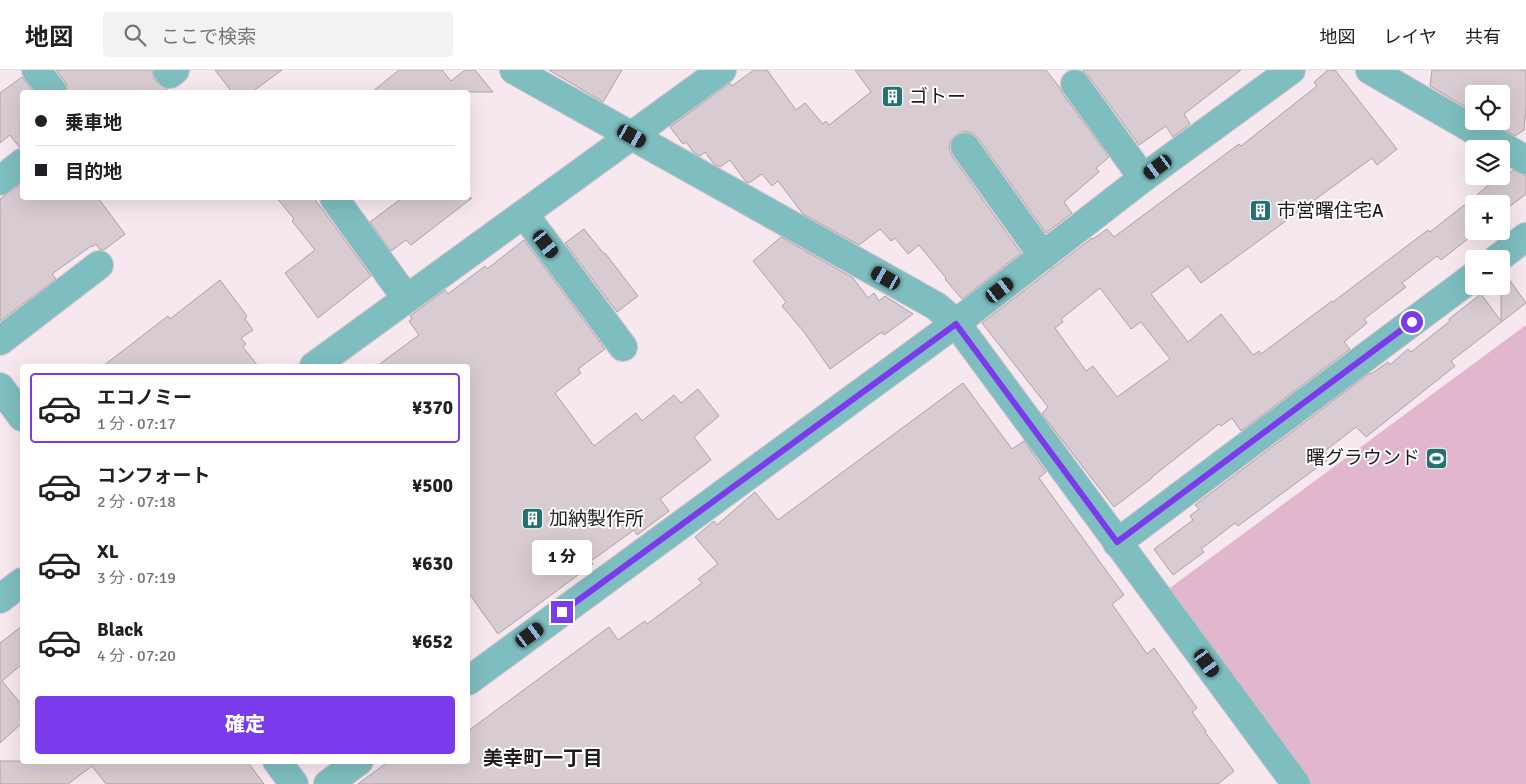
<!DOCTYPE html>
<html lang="ja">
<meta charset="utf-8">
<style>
:root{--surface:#fff;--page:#f2f2f2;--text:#202124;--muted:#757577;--line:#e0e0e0;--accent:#7c3aed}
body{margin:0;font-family:Signika,"Noto Sans JP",sans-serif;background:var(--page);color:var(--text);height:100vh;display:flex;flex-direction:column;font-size:19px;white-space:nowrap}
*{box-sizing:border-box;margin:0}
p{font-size:16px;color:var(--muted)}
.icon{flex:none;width:28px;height:28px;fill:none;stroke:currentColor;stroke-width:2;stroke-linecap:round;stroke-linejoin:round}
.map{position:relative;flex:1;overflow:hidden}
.side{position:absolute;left:20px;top:294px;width:450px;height:400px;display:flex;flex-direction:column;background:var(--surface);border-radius:5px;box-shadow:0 5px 20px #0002}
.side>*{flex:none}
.top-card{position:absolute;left:20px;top:20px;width:450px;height:110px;border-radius:5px;box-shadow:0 5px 20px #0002;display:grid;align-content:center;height:110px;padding:0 15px;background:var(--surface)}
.controls{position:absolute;left:1465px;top:15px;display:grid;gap:10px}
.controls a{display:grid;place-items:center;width:45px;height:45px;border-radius:5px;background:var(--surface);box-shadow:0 5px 20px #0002;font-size:25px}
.end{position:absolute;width:22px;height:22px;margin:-11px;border:6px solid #7c3aed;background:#fff;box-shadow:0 0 0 2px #fff}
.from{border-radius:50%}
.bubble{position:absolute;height:35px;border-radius:5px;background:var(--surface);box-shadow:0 5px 20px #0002;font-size:16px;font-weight:800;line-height:35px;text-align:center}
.car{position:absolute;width:15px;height:30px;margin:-15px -8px;border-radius:6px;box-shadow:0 0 4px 1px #0007;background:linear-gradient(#222 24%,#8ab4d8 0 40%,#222 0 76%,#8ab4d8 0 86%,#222 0)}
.top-card b{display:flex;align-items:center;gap:18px;height:48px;font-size:19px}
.top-card b+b{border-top:1px solid var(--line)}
.top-card i{width:12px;height:12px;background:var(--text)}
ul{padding:9px 0 0;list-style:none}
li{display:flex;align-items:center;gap:15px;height:70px;margin:0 10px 8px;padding:0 5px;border:2px solid transparent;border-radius:5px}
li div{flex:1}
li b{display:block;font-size:19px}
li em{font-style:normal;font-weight:800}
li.active{border-color:var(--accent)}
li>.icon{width:45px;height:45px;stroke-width:1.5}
.primary-button{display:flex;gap:10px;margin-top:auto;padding:10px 15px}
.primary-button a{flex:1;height:58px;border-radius:5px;background:var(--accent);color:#fff;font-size:20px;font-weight:800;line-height:58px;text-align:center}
header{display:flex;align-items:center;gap:30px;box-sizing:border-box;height:70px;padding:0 25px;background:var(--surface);border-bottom:1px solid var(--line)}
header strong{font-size:24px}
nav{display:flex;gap:28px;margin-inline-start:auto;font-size:18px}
.search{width:350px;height:45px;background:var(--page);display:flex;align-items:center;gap:12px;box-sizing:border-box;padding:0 18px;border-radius:5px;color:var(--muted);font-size:19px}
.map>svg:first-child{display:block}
.green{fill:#e2b6cd}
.building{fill:#d8cbd2;stroke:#ada0a6;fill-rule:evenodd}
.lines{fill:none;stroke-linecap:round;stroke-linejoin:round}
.minor-casing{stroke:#d0c3ca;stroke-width:30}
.minor{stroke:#7ebec0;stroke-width:28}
.route{stroke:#7c3aed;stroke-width:6}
.labels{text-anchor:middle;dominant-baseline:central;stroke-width:4;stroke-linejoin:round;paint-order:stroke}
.poi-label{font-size:19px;fill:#211c1f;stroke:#fff;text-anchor:start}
.neighbourhood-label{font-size:20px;font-weight:bold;fill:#211c1f;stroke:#fff}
</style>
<header>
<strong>地図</strong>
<div class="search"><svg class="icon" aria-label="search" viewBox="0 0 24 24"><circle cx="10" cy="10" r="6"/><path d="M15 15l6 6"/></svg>ここで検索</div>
<nav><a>地図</a><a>レイヤ</a><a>共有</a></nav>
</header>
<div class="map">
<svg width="1526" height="714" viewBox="0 0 1526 714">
<rect width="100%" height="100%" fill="#f7e8ef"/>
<path class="green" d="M1526,255V714H1311L1167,520Z"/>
<g class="building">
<path d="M56,0H152L154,9L158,13L167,19L169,22H68L66,13Z"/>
<path d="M215,0H282L252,22H232Z"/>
<path d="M399,0H442L451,11L465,0H475L493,22H372Z"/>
<path d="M549,0H622L603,32Z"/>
<path d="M754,0H767L796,40L805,33L823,54L826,51L829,55L871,22L855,0H1046L1060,18L1062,23L1109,87L1096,98L1099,102L1064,132L1072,143L1046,163L978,68L972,63L964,61L956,65L951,70L949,78L952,86L1021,183L962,229L945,209L946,208L919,175L908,184L895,168L891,171L880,159L859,175L803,144L778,111L772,116L762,104L749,113L746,112L730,90L720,97L714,94L705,82L700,86L694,83L686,72L683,74L670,57L730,13L732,16Z"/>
<path d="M1084,0H1241L1184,44L1190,54L1173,67L1166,56L1139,75L1088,5L1083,1Z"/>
<path d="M1328,0H1335L1397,79L1377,95L1372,88L1201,213L1188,196L1151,224L1188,272L1221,244L1253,285L1259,281L1261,284L1332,231L1333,232L1428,160L1430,162L1477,125L1499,106H1506L1513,100L1526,106V124L1501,143V134H1474V161H1478L1441,190L1437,186L1402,213L1406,217L1364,249L1367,253L1344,272L1350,279L1241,361L1232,348L1221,356L1219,354L1152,407V408L1114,437L1042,344L1048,337L982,253L1092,168L1093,169L1107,159L1114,167L1239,74L1241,76L1317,16L1314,12ZM1100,218L1131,259L1141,252L1170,289L1117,327L1093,296L1086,301L1055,258L1063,252L1061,249Z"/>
<path d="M1432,0H1526V38L1524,60L1515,66L1490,51H1501V24H1474V42L1430,16Z"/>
<path d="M22,7L34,22H22V78H20L10,65L0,73V23Z"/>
<path d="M22,113V128H98L125,164L104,180H100L96,174L92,177L91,176L52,204L56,209L0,251V129Z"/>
<path d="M277,128H314L371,206L318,248L285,203L315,180L292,151L294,149Z"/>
<path d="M402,128H472L411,175L406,170L391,181L370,152Z"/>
<path d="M584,159L604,184L605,183L638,226L617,242L565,173Z"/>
<path d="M781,167L853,208L868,228L874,223L879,231L885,226L913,244L884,265L882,262L830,299L804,262L782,236L786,232L753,191Z"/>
<path d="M524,170L605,279L578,299L581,303L555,323L594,376L636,343L642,351L674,325L681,333L698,319L719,346L694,367L711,390L660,429L669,441L637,465L634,460L591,491L593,494L498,564L468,522V296H377L419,265L409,251L412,249L410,246L445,220L448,224L485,196L487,199Z"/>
<path d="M1504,202L1526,233L1451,291L1455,296L1366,367L1356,357L1325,381L1330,388L1238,456L1235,453L1201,479L1204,482L1173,505L1154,479L1193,450L1190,446L1199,439L1195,435L1370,303L1371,304L1388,292L1390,295L1408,279L1411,282L1450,251L1449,249L1481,224L1501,251V204Z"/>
<path d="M220,210L247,246L245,249L253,260L241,268L246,274L243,277L258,296H103L168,246L170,249Z"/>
<path d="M963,313L1012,379L1024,371L1046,402L1039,408L1124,525L1112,534L1147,584L1154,578L1197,638L1192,642L1206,661L1205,662L1234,701L1218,714H358L389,691H468V661L609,557L618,570L645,551L647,554L702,513L698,509L718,494L695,467L714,451L717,455L755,422L778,450Z"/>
<path d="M22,556V594L2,611L22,635V653L0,673V573Z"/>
<path d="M0,691H247L264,714H106L92,696L68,714H0Z"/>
</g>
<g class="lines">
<defs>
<g id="minor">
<path d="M36,0L53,22"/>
<path d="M167,0L170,4L175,0"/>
<path d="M514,0L936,236L956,253L1296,714"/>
<path d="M1370,0L1526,90"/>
<path d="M1075,14L1143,108"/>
<path d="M965,77L1043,186"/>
<path d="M0,111L22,93"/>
<path d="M334,128L406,228"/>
<path d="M524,144L623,277"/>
<path d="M1497,189L1526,167"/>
<path d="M0,271L99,195"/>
<path d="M314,296L722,0"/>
<path d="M0,317L22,347"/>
<path d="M1117,473L1474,206"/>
<path d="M0,529L22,512"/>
<path d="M468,611L956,253L1143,108L1291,0"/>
<path d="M277,691L294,714"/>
<path d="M328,714L359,691"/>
</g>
</defs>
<use href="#minor" class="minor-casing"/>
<use href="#minor" class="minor"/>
</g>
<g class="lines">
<path class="route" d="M562,542L956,254L1117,472L1412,252"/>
</g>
<defs>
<symbol id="building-square" viewBox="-11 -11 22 22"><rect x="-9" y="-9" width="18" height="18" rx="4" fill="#257073" stroke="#fff"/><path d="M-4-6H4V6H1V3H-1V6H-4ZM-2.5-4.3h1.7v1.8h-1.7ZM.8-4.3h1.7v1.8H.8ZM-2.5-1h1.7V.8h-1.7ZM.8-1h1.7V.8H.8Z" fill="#fff"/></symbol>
<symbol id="stadium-square" viewBox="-11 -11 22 22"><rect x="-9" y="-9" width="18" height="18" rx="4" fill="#257073" stroke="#fff"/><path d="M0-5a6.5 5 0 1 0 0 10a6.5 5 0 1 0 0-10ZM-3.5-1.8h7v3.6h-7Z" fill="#fff"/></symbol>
</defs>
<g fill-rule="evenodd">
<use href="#building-square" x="880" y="14" width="25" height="25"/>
<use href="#building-square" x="1248" y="128" width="25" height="25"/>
<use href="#stadium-square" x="1424" y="376" width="25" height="25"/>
<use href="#building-square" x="520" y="436" width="25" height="25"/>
</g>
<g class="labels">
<g class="poi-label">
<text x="909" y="27">ゴトー</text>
<text x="1277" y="141">市営曙住宅A</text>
<text x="1420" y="388" text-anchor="end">曙グラウンド</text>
<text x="549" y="449">加納製作所</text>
</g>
<g class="neighbourhood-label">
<text x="543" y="688">美幸町一丁目</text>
</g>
</g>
</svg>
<div class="controls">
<a><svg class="icon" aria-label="locate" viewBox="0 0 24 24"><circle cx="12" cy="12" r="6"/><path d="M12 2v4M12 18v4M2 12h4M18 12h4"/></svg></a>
<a><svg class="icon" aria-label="layers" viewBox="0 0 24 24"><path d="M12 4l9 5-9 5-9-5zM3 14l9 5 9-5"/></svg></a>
<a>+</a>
<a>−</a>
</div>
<i class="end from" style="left:1412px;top:252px"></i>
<i class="end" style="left:562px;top:542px"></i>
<div class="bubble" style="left:532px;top:470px;width:60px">1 分</div>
<i class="car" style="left:632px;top:66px;rotate:119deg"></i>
<i class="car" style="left:1158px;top:97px;rotate:234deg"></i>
<i class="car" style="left:546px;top:174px;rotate:143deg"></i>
<i class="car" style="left:886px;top:208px;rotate:299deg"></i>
<i class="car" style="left:1000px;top:220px;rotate:52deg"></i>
<i class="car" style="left:530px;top:565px;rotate:54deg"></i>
<i class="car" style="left:1207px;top:593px;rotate:144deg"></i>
<div class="top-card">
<b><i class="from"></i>乗車地</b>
<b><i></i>目的地</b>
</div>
<section class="side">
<ul>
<li class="active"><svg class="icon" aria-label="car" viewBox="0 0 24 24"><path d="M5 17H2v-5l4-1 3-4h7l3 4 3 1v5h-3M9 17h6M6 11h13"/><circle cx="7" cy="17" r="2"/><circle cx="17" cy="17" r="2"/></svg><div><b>エコノミー</b><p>1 分 · 07:17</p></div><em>¥370</em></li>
<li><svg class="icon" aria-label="car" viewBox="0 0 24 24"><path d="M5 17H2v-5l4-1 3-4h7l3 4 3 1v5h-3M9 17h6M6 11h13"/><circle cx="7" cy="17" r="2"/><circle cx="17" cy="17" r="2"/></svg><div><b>コンフォート</b><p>2 分 · 07:18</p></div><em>¥500</em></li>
<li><svg class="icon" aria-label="car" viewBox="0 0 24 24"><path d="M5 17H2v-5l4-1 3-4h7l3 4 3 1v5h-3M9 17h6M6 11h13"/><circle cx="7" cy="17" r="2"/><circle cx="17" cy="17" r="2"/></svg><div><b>XL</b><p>3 分 · 07:19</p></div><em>¥630</em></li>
<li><svg class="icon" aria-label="car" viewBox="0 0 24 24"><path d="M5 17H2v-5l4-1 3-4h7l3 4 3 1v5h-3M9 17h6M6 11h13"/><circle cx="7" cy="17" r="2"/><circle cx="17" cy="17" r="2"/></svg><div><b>Black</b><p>4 分 · 07:20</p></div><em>¥652</em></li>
</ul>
<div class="primary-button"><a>確定</a></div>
</section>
</div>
